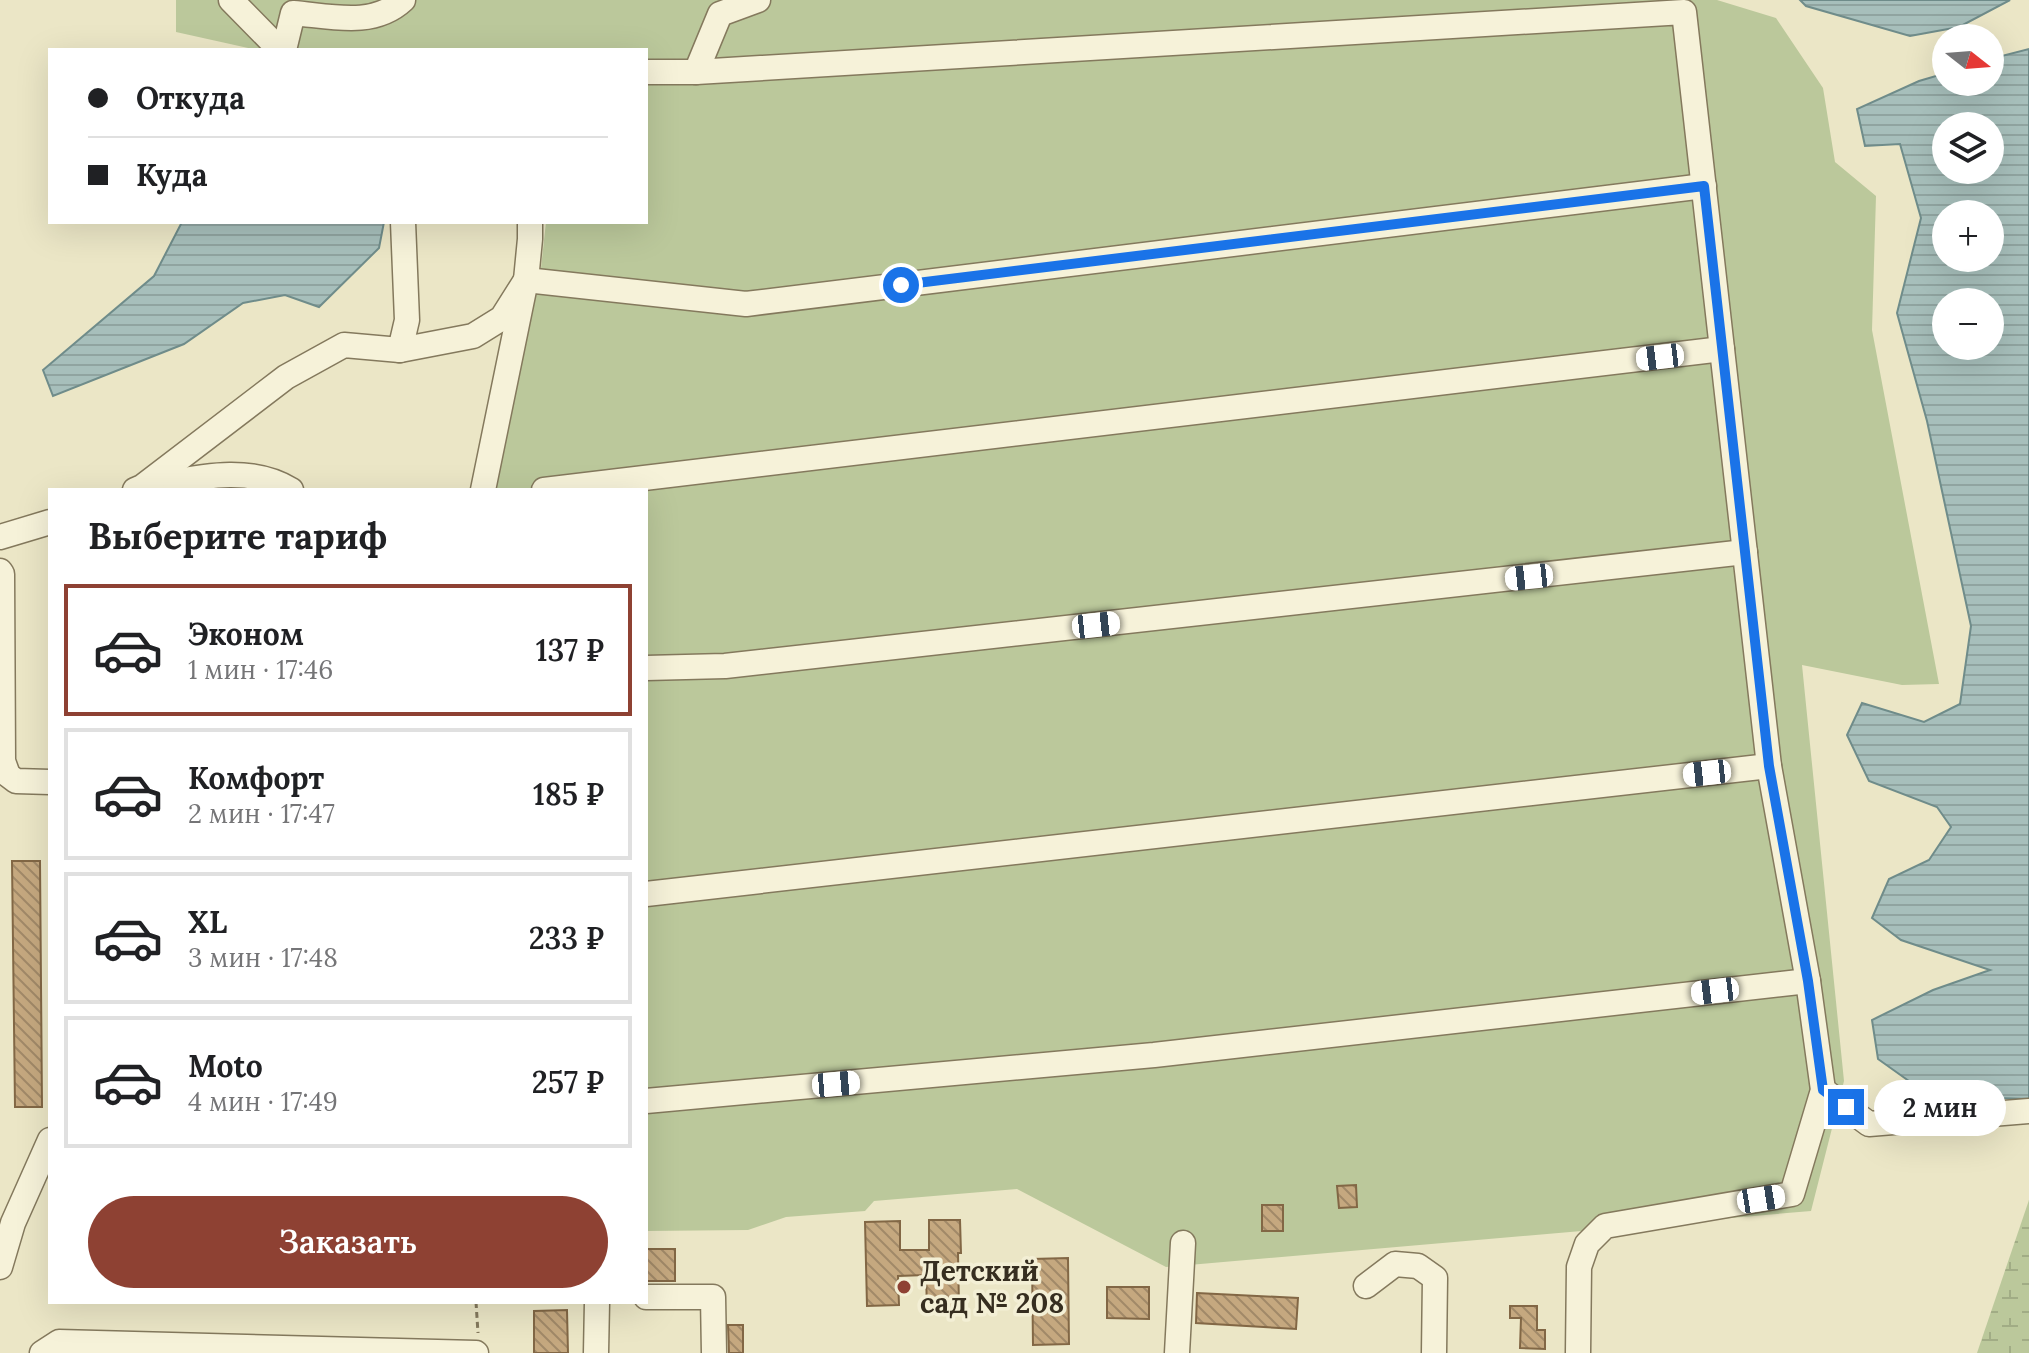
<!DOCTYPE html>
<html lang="ru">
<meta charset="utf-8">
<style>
:root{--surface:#fff;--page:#f2f2f2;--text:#202124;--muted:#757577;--line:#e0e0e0;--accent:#8e4133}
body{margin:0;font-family:Lora,serif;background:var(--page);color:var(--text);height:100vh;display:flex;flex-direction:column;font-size:30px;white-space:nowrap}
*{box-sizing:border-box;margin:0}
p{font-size:26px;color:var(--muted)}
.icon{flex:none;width:44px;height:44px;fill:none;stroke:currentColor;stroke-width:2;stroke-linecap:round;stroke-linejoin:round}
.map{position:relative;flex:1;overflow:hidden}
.sheet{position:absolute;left:48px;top:488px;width:600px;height:816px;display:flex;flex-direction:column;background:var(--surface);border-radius:0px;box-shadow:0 8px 32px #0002}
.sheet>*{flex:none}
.guide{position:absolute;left:48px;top:48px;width:600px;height:176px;border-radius:0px;box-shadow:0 8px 32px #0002;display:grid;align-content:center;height:176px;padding:0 40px;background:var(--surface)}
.needle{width:52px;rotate:107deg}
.controls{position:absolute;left:1932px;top:24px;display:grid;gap:16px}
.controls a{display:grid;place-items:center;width:72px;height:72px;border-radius:50%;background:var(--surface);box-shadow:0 8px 32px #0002;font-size:40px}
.end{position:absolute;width:36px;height:36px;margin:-18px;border:10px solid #1a73e8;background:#fff;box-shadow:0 0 0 4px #fff}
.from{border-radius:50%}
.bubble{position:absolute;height:56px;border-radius:28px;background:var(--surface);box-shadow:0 8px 32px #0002;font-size:26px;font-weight:600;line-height:56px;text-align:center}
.car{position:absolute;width:24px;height:48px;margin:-24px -12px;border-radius:10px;box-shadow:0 0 6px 2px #0007;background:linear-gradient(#fff 24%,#345 0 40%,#fff 0 76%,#345 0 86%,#fff 0)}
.guide b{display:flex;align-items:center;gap:28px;height:76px;font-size:30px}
.guide b+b{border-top:2px solid var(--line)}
.guide i{width:20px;height:20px;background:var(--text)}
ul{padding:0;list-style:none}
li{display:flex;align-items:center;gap:24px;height:132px;margin:0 16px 12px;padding:0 24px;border:4px solid var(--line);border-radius:0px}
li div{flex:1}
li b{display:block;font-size:30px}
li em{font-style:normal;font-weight:600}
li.on{border-color:var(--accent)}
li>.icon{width:72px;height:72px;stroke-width:1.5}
h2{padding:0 40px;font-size:36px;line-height:96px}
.button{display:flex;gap:16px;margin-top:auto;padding:16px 40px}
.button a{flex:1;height:92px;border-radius:48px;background:var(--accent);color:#fff;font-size:32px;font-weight:600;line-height:92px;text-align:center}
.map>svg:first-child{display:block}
.green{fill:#bbc89b}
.wetland{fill:url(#wetland-marsh)}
.water{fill:url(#water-rules);stroke:#6f8c8a;stroke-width:2;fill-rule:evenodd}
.building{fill:url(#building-back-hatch);stroke:#826745;stroke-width:2}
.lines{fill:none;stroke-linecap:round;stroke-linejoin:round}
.minor-casing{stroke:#84795d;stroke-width:27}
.path{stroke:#84795d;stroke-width:3;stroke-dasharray:6 4;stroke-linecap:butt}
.minor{stroke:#f6f2d9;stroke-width:24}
.route{stroke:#1a73e8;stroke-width:10}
.poi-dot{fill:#8e4133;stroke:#f3efd5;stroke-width:3}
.labels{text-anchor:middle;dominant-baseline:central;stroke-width:7;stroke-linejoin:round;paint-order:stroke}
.poi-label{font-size:28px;font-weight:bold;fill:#362e20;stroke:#f3efd5;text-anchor:start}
</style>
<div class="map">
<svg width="2029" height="1353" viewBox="0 0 2029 1353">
<defs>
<pattern id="wetland-marsh" width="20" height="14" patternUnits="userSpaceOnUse" patternTransform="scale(2)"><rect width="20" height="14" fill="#bbc89b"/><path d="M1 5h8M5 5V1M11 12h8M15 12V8" fill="none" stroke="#a1ac85"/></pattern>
<pattern id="water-rules" width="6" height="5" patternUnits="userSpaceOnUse" patternTransform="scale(2)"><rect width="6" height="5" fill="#a7bfbb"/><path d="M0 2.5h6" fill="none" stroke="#90a4a0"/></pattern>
<pattern id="building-back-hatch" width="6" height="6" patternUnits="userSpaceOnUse" patternTransform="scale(2)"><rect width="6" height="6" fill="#c5a87f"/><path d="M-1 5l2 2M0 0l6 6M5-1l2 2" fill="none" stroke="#a18968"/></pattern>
</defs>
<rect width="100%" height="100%" fill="#ebe6c6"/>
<path class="green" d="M176,0H1717L1776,18L1823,88L1835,162L1876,196L1872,330L1939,684L1902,685L1802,665L1844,1081L1811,1211L1166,1267L1017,1189L874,1201L865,1211L786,1217L748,1230L646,1231V490H493L541,268L546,222H646V50H257L176,32Z"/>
<path class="wetland" d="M2029,1200V1353H1977Z"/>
<g class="water">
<path d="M1800,0H2010L1959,27L1910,36L1806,6Z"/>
<path d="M2029,49V1099L1930,1096L1878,1059L1872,1020L1933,990L1990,970L1901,940L1872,918L1889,879L1929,860L1951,827L1937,807L1869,781L1847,735L1862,703L1924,722L1960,704L1971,626L1927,421L1897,313L1921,218L1900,144L1865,146L1857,109L1919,81L1946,73V82H1990V59ZM1946,126H1990V170H1946ZM1946,214H1990V258H1946ZM1946,302H1990V346H1946Z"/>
<path d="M182,222H384L379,248L319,307L285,295L243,303L184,344L53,396L43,370L154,276Z"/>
</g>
<g class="building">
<path d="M12,861H40L42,1107H15Z"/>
<path d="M1356,1185L1357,1207L1339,1208L1337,1186Z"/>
<rect x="1262" y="1205" width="21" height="26"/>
<path d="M929,1220H960L961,1253H958L959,1308H927L926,1275L898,1276L899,1305L867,1306L865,1222L900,1221V1250H929Z"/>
<rect x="646" y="1249" width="29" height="32"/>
<path d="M1068,1258L1069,1344L1033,1345L1032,1259Z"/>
<path d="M1107,1287H1149V1319L1107,1318Z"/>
<path d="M1197,1293L1298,1298L1296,1329L1196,1323Z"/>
<path d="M1510,1306H1537V1330H1545V1349L1520,1348L1521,1318H1510Z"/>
<path d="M567,1310L568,1353H534V1311Z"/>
<path d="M728,1325H743V1353H729Z"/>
</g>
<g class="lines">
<defs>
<g id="minor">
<path d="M231,0L280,50"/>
<path d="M284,50L293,13C330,16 373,28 403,0"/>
<path d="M646,72H696L1684,12L1769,766L1808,981L1823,1090L1792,1194L1605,1226L1587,1244L1579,1267L1578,1353"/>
<path d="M696,72L720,14L758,0"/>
<path d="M400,350L407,320L403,222"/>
<path d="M144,487C192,479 247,463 291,490"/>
<path d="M135,490L142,487L286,377L344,345L400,350L473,336L502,318L526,280L746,304L1704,186"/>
<path d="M483,490L526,280L530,239V222"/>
<path d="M544,490L1722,349"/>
<path d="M0,537L50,522"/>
<path d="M0,571L2,574L3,761L8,775L16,781L50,782"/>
<path d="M646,668L725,666L1745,552"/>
<path d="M646,894L1769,766"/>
<path d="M1823,1090L1869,1124L2029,1111"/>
<path d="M646,1101L1154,1055L1808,981"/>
<path d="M0,1267L13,1223L50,1140"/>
<path d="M1366,1286L1395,1264L1418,1266L1435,1278L1434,1353"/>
<path d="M646,1297H713L714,1353"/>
<path d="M42,1353L59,1342L476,1353"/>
<path d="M596,1353L597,1302"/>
<path d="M1177,1353L1183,1243"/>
</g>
</defs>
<use href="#minor" class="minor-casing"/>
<path class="path" d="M476,1302L478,1333"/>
<use href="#minor" class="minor"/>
</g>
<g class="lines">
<path class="route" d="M901,285L1704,186L1769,766L1808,981L1823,1090L1846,1107"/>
</g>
<circle class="poi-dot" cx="904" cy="1287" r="8"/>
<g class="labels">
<g class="poi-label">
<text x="920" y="1271">Детский<tspan x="920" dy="32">сад № 208</tspan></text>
</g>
</g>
</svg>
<div class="controls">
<a><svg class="needle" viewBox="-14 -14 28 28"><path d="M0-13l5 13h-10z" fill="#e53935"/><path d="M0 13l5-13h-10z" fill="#757577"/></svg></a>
<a><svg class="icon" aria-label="layers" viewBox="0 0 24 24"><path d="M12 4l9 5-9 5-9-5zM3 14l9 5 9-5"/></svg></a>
<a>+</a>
<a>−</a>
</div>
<i class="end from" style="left:901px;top:285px"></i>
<i class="end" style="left:1846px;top:1107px"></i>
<div class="bubble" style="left:1874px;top:1080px;width:132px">2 мин</div>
<i class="car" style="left:1660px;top:357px;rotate:263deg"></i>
<i class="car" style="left:1529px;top:577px;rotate:264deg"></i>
<i class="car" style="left:1096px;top:625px;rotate:84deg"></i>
<i class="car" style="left:1707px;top:773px;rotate:264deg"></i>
<i class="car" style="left:1715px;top:991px;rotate:263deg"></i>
<i class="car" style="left:836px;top:1084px;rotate:85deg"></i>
<i class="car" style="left:1761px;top:1199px;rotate:81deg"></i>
<div class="guide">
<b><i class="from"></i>Откуда</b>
<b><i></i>Куда</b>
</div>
<section class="sheet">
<h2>Выберите тариф</h2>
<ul>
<li class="on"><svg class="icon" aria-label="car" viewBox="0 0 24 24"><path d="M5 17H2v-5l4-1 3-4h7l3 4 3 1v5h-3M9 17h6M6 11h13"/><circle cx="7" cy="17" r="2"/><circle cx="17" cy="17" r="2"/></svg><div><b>Эконом</b><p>1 мин · 17:46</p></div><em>137 ₽</em></li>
<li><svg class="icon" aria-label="car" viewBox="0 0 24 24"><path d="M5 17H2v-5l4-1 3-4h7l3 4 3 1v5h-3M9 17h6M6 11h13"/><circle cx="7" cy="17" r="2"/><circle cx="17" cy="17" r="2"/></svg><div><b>Комфорт</b><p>2 мин · 17:47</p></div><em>185 ₽</em></li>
<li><svg class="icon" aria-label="car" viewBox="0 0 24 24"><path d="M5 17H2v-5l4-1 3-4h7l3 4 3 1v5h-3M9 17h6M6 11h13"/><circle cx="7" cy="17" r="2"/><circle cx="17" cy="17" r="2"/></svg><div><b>XL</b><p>3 мин · 17:48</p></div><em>233 ₽</em></li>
<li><svg class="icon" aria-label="car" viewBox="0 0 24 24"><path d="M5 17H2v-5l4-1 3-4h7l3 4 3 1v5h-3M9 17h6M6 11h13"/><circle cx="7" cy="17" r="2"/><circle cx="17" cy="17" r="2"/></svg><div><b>Moto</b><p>4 мин · 17:49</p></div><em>257 ₽</em></li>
</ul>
<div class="button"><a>Заказать</a></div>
</section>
</div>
